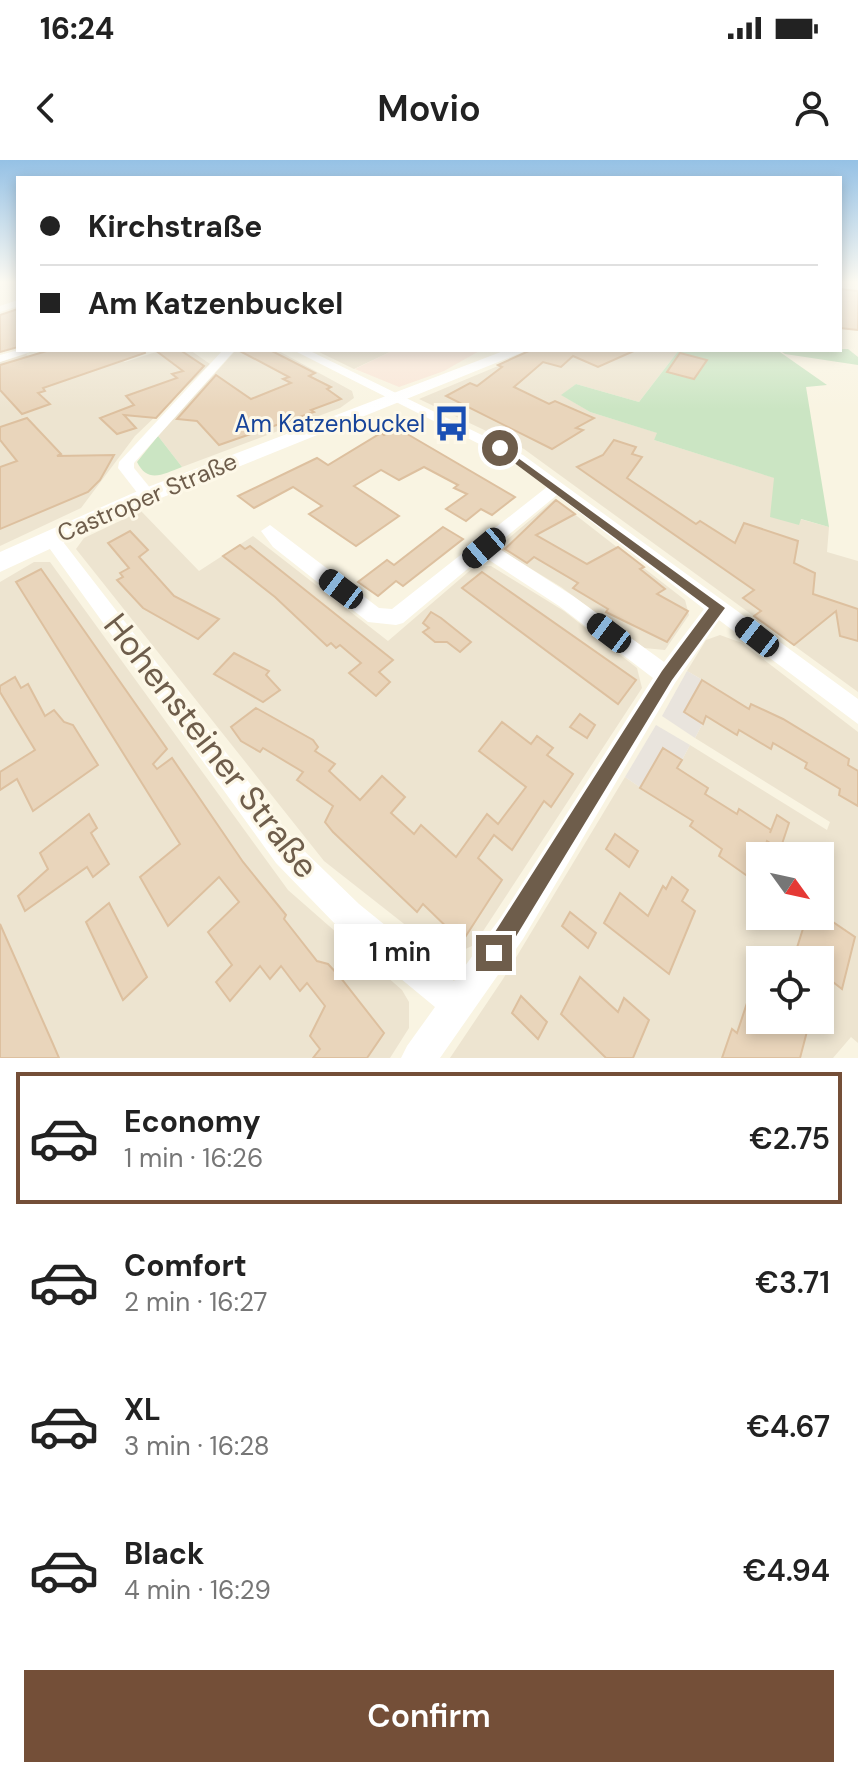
<!DOCTYPE html>
<meta charset="utf-8">
<style>
:root{--surface:#fff;--page:#f2f2f2;--text:#222;--muted:#767676;--line:#e0e0e0;--accent:#744f38}
body{margin:0;font-family:"DM Sans",sans-serif;background:var(--page);color:var(--text);height:100vh;display:flex;flex-direction:column;font-size:30px;white-space:nowrap}
*{box-sizing:border-box;margin:0}
p{font-size:26px;color:var(--muted)}
.icon{flex:none;width:44px;height:44px;fill:none;stroke:currentColor;stroke-width:2;stroke-linecap:round;stroke-linejoin:round}
.map{position:relative;height:898px;overflow:hidden}
.drawer{display:flex;flex-direction:column;background:var(--surface);flex:1}
.drawer>*{flex:none}
.top-card{position:absolute;left:16px;top:16px;width:826px;height:176px;border-radius:0px;box-shadow:0 4px 12px #0003;display:grid;align-content:center;height:176px;padding:0 24px;background:var(--surface)}
.needle{width:52px;rotate:123deg}
.fabs{position:absolute;left:746px;top:682px;display:grid;gap:16px}
.fabs a{display:grid;place-items:center;width:88px;height:88px;border-radius:0px;background:var(--surface);box-shadow:0 4px 12px #0003;font-size:40px}
.end{position:absolute;width:36px;height:36px;margin:-18px;border:10px solid #6e5d4b;background:#fff;box-shadow:0 0 0 4px #fff}
.from{border-radius:50%}
.bubble{position:absolute;height:56px;border-radius:0px;background:var(--surface);box-shadow:0 4px 12px #0003;font-size:26px;font-weight:600;line-height:56px;text-align:center}
.car{position:absolute;width:24px;height:48px;margin:-24px -12px;border-radius:10px;box-shadow:0 0 6px 2px #0007;background:linear-gradient(#222 24%,#8ab4d8 0 40%,#222 0 76%,#8ab4d8 0 86%,#222 0)}
.top-card b{display:flex;align-items:center;gap:28px;height:76px;font-size:30px}
.top-card b+b{border-top:2px solid var(--line)}
.top-card i{width:20px;height:20px;background:var(--text)}
ul{padding:14px 0 0;list-style:none}
li{display:flex;align-items:center;gap:24px;height:132px;margin:0 16px 12px;padding:0 8px;border:4px solid transparent;border-radius:0px}
li div{flex:1}
li b{display:block;font-size:30px}
li em{font-style:normal;font-weight:600}
li.active{border-color:var(--accent)}
li>.icon{width:72px;height:72px;stroke-width:1.5}
.primary-button{display:flex;gap:16px;margin-top:auto;padding:16px 24px}
.primary-button a{flex:1;height:92px;border-radius:0px;background:var(--accent);color:#fff;font-size:32px;font-weight:600;line-height:92px;text-align:center}
.status{display:flex;justify-content:space-between;align-items:center;height:56px;padding:0 40px;background:var(--surface);direction:ltr}
.status svg{height:22px;fill:currentColor}
header{display:flex;justify-content:space-between;align-items:center;height:104px;padding:0 24px;background:var(--surface);font-size:36px;font-weight:600}
.map>svg:first-child{display:block}
.residential{fill:#ede4d0;fill-rule:evenodd}
.commercial{fill:#f9e6d7}
.industrial{fill:#e9e4dd}
.green{fill:#cbe5c3}
.building{fill:#e9d5bb;stroke:#ddc09f;stroke-width:2}
.lines{fill:none;stroke-linecap:round;stroke-linejoin:round}
.street{fill:#fff;fill-rule:evenodd}
.secondary{fill:#fff;fill-rule:evenodd}
.route{fill:#6e5d4b}
.labels{text-anchor:middle;dominant-baseline:central;stroke-width:6;stroke-linejoin:round;paint-order:stroke}
.far-transit-label{font-size:24px;fill:#164399;stroke:#fdf8e8;text-anchor:end}
.far-street-label{font-size:24px;fill:#6e5d4b;stroke:#fdf8e8}
.near-street-label{font-size:34px;fill:#6e5d4b;stroke:#fdf8e8}
</style>
<div class="status"><b>16:24</b><svg viewBox="0 0 49 12"><path d="M0 12V9h3v3zM5 12V6h3v6zM10 12V3h3v9zM15 12V0h3v12zM26 1h20v11H26zM47 4h2v5h-2z"/></svg></div>
<header><svg class="icon" aria-label="back" viewBox="0 0 24 24"><path d="M15 5l-7 7 7 7"/></svg>Movio<svg class="icon" aria-label="person" viewBox="0 0 24 24"><circle cx="12" cy="8" r="4"/><path d="M4 21q1-7 8-7t8 7"/></svg></header>
<div class="map">
<svg width="858" height="898" viewBox="0 0 858 898">
<rect width="100%" height="100%" fill="#f9f4e2"/>
<g class="residential">
<path d="M101,190H132L122,201L125,202L156,192L148,190H190L210,204L135,276L81,348L0,386V202L26,194L48,215Z"/>
<path d="M236,190H277L352,231L354,238L340,248L182,307L158,276Z"/>
<path d="M315,190H385L390,192L354,209Z"/>
<path d="M536,190H679L639,242L576,224L562,235L590,252L658,273L654,280L775,318L799,364L800,359L829,367L827,392L858,401V532L524,289L419,239Z"/>
<path d="M555,339L685,440L689,455L665,490L644,488L561,427L502,391L503,383Z"/>
<path d="M141,351L199,411L253,376L388,481L474,407L491,406L564,451L637,508L642,528L474,785L455,794L436,789L324,701L76,389L84,378Z"/>
<path d="M34,402H50L288,730L402,830L409,842V868L390,898H0V422Z"/>
<path d="M720,475L742,483L858,572V883L851,877L833,898H450L503,819L625,617L660,641L690,585L827,670L830,662L695,578L720,530L687,511L706,480ZM760,696H820V756H760ZM760,800H820V860H760Z"/>
</g>
<path class="commercial" d="M394,190H481L444,211L399,227L355,209Z"/>
<g class="industrial">
<path d="M687,511L720,530L695,578L662,556Z"/>
<path d="M656,565L690,585L660,641L625,617Z"/>
</g>
<g class="green">
<path d="M848,189L858,197V205L785,194L779,190Z"/>
<path d="M679,190H777L827,225L806,227L829,367L801,359L799,365L770,357L774,318L654,280L657,273L590,252L561,235L576,224L639,242Z"/>
<path d="M158,276L182,307C163,314 148,324 137,302Z"/>
</g>
<g class="building">
<path d="M840,129L858,131V170L840,168Z"/>
<path d="M18,149V187L0,192V155Z"/>
<path d="M50,190H144L145,193L43,228L45,231L38,233L50,244L22,254L0,230V205Z"/>
<path d="M155,190H180L204,206L156,258L124,255L136,268L117,274L100,258L134,245L126,236L177,218L172,214L183,211Z"/>
<path d="M238,190H270L315,213L309,216L331,227L327,229L341,239L311,250L314,252L219,285L197,261L177,259L216,215L251,239L291,223L283,219L289,217Z"/>
<path d="M531,190H636L598,207L573,196L561,207L543,202L514,227L549,244L555,241L594,258L576,268L583,270L552,289L446,236L470,223L477,226L502,207L498,205Z"/>
<path d="M680,193L707,200L694,219L667,212Z"/>
<path d="M27,258L61,294L57,296L114,295L100,320L88,332L0,369V307L17,301L0,280V267Z"/>
<path d="M397,268L515,337L492,355L481,349L466,361L446,349L467,334L454,328L458,325L424,307L399,320L381,310L354,326L399,356L356,386L309,354L322,346L293,327L254,348L238,336L317,298L328,305L381,273L384,275Z"/>
<path d="M614,280L636,287L632,294L642,297L627,318L696,364L700,361L735,383L744,363L798,381L794,403L815,413L813,434L858,449V481L840,476L836,451L794,485L754,456L761,451L743,438L754,430L577,307L603,295Z"/>
<path d="M556,340L575,354L536,375L587,404L618,387L644,407L640,409L665,429L657,434L688,451L667,482L606,452L608,449L573,428L578,423L534,397L527,403L505,389Z"/>
<path d="M443,367L463,379L403,426L396,421L378,436L358,422L387,400L394,405Z"/>
<path d="M130,371L148,390L139,397L174,436L219,459L198,479L143,448L117,420L123,417L120,413L129,408L108,383Z"/>
<path d="M240,385L245,389L250,386L393,500L379,512L390,522L376,536L349,513L361,503L340,485L336,488L331,483L327,486L275,437L223,396Z"/>
<path d="M41,409L167,589L153,604L157,609L172,598L243,702L286,755L284,759L317,801L328,804L340,817L384,873L367,898H313L320,889L310,876L325,846L307,823L300,831L281,806L270,819L260,806L230,841L216,822L232,805L208,772L239,742L219,717L168,766L140,717L180,684L16,422Z"/>
<path d="M482,412L636,520L618,544L462,428Z"/>
<path d="M431,452L441,458L471,482L460,492L447,482H435L423,472L429,468L423,463Z"/>
<path d="M234,493L269,511L266,515L280,530L263,542L214,514Z"/>
<path d="M15,517L21,528L28,524L45,556L54,550L64,562L73,565L98,605L33,651L17,619L0,630V612L35,590L0,532V526Z"/>
<path d="M702,520L749,549L751,544L783,559L849,599L848,605L858,611V646L839,635L840,629L805,608L807,603L773,583L771,589L739,570L737,575L706,556L703,564L684,552Z"/>
<path d="M256,548L313,580L318,587L315,591L335,604L329,611L360,640L382,616L405,637L391,653L414,674L421,665L456,697L487,654L498,664L526,627L479,591L502,562L531,584L537,576L553,588L547,595L573,614L551,647L544,641L512,690L494,675L478,698L502,720L462,782L423,744L417,752L333,672L325,662L333,646L297,620L303,612L263,588L260,592L241,581L231,567Z"/>
<path d="M580,554L595,565L587,578L570,567Z"/>
<path d="M663,588L682,600L677,608L708,628L705,634L737,654L739,649L771,670L770,673L777,655L789,663L780,690L767,681L753,720L719,696L722,689L690,666L693,661L640,628Z"/>
<path d="M89,654L97,668L91,673L109,704L93,717L87,707L25,751L18,736L48,709L40,693Z"/>
<path d="M615,674L638,691L629,707L606,689Z"/>
<path d="M672,717L688,730L682,741L695,751L669,814L604,763L620,733L648,756L663,726L666,729Z"/>
<path d="M109,743L147,817L123,840L86,762Z"/>
<path d="M570,752L596,773L588,788L562,766Z"/>
<path d="M807,756H824L855,777L842,829L820,812V800H803L795,794Z"/>
<path d="M0,764L53,884L59,898H0Z"/>
<path d="M757,813H760V860H810L800,898H722L732,869L737,873Z"/>
<path d="M580,817L618,852L624,838L649,860L633,898H606L561,854Z"/>
<path d="M521,836L547,862L538,879L512,853Z"/>
</g>
<g class="lines">
<g class="street">
<path d="M18,140V146L0,152V146Z"/>
<path d="M18,190H36L0,202V195Z"/>
<path d="M223,190H235L134,303V308L156,335L148,340L142,339L118,308L119,302Z"/>
<path d="M293,190H308L523,295L858,539V564L719,460L675,523L523,779L440,898H401L407,886L435,847L337,766L276,703L42,378L45,374H57L296,683L359,744L454,821L501,757L653,518L559,446L483,396L403,463L396,465L368,462L273,387L261,371L270,365L379,448L392,449L547,327L513,301ZM557,335L704,449L664,502L573,436L495,386Z"/>
</g>
<path class="secondary" d="M506,190H528L156,340L0,412V392L140,330Z"/>
</g>
<linearGradient id="sky" x2="0" y2="1"><stop stop-color="#95c1e5"/><stop offset="0.49" stop-color="#fcfaf2"/><stop offset="1" stop-color="#fcfaf2" stop-opacity="0"/></linearGradient>
<rect width="858" height="249" fill="url(#sky)"/>
<path class="route" d="M500,285L725,448L672,520L501,801L494,804L486,801L483,793L486,786L662,511L709,448L497,290Z"/>
<defs>
<symbol id="bus-bare" viewBox="-9 -9 18 18"><path d="M-5-6H5V4H4V6H2V4H-2V6H-4V4H-5ZM-3.5-4V0h7V-4ZM-3.5 1.2v1.5H-2V1.2ZM2 1.2v1.5H3.5V1.2Z" fill="#1a4fb4" stroke="#fdf8e8" stroke-width="2.5" paint-order="stroke"/></symbol>
</defs>
<g fill-rule="evenodd">
<use href="#bus-bare" x="426" y="238" width="51" height="51"/>
</g>
<g class="labels">
<g class="far-transit-label">
<text x="425" y="263">Am Katzenbuckel</text>
</g>
<g class="far-street-label">
<text transform="translate(147 337) rotate(-23)">Castroper Straße</text>
</g>
<g class="near-street-label">
<text transform="translate(211 586) rotate(52)">Hohensteiner Straße</text>
</g>
</g>
</svg>
<div class="fabs">
<a><svg class="needle" viewBox="-14 -14 28 28"><path d="M0-13l5 13h-10z" fill="#e53935"/><path d="M0 13l5-13h-10z" fill="#767676"/></svg></a>
<a><svg class="icon" aria-label="locate" viewBox="0 0 24 24"><circle cx="12" cy="12" r="6"/><path d="M12 2v4M12 18v4M2 12h4M18 12h4"/></svg></a>
</div>
<i class="end from" style="left:500px;top:288px"></i>
<i class="end" style="left:494px;top:793px"></i>
<div class="bubble" style="left:334px;top:764px;width:132px">1 min</div>
<i class="car" style="left:484px;top:388px;rotate:230deg"></i>
<i class="car" style="left:341px;top:429px;rotate:307deg"></i>
<i class="car" style="left:609px;top:473px;rotate:307deg"></i>
<i class="car" style="left:757px;top:477px;rotate:308deg"></i>
<div class="top-card">
<b><i class="from"></i>Kirchstraße</b>
<b><i></i>Am Katzenbuckel</b>
</div>
</div>
<section class="drawer">
<ul>
<li class="active"><svg class="icon" aria-label="car" viewBox="0 0 24 24"><path d="M5 17H2v-5l4-1 3-4h7l3 4 3 1v5h-3M9 17h6M6 11h13"/><circle cx="7" cy="17" r="2"/><circle cx="17" cy="17" r="2"/></svg><div><b>Economy</b><p>1 min · 16:26</p></div><em>€2.75</em></li>
<li><svg class="icon" aria-label="car" viewBox="0 0 24 24"><path d="M5 17H2v-5l4-1 3-4h7l3 4 3 1v5h-3M9 17h6M6 11h13"/><circle cx="7" cy="17" r="2"/><circle cx="17" cy="17" r="2"/></svg><div><b>Comfort</b><p>2 min · 16:27</p></div><em>€3.71</em></li>
<li><svg class="icon" aria-label="car" viewBox="0 0 24 24"><path d="M5 17H2v-5l4-1 3-4h7l3 4 3 1v5h-3M9 17h6M6 11h13"/><circle cx="7" cy="17" r="2"/><circle cx="17" cy="17" r="2"/></svg><div><b>XL</b><p>3 min · 16:28</p></div><em>€4.67</em></li>
<li><svg class="icon" aria-label="car" viewBox="0 0 24 24"><path d="M5 17H2v-5l4-1 3-4h7l3 4 3 1v5h-3M9 17h6M6 11h13"/><circle cx="7" cy="17" r="2"/><circle cx="17" cy="17" r="2"/></svg><div><b>Black</b><p>4 min · 16:29</p></div><em>€4.94</em></li>
</ul>
<div class="primary-button"><a>Confirm</a></div>
</section>
